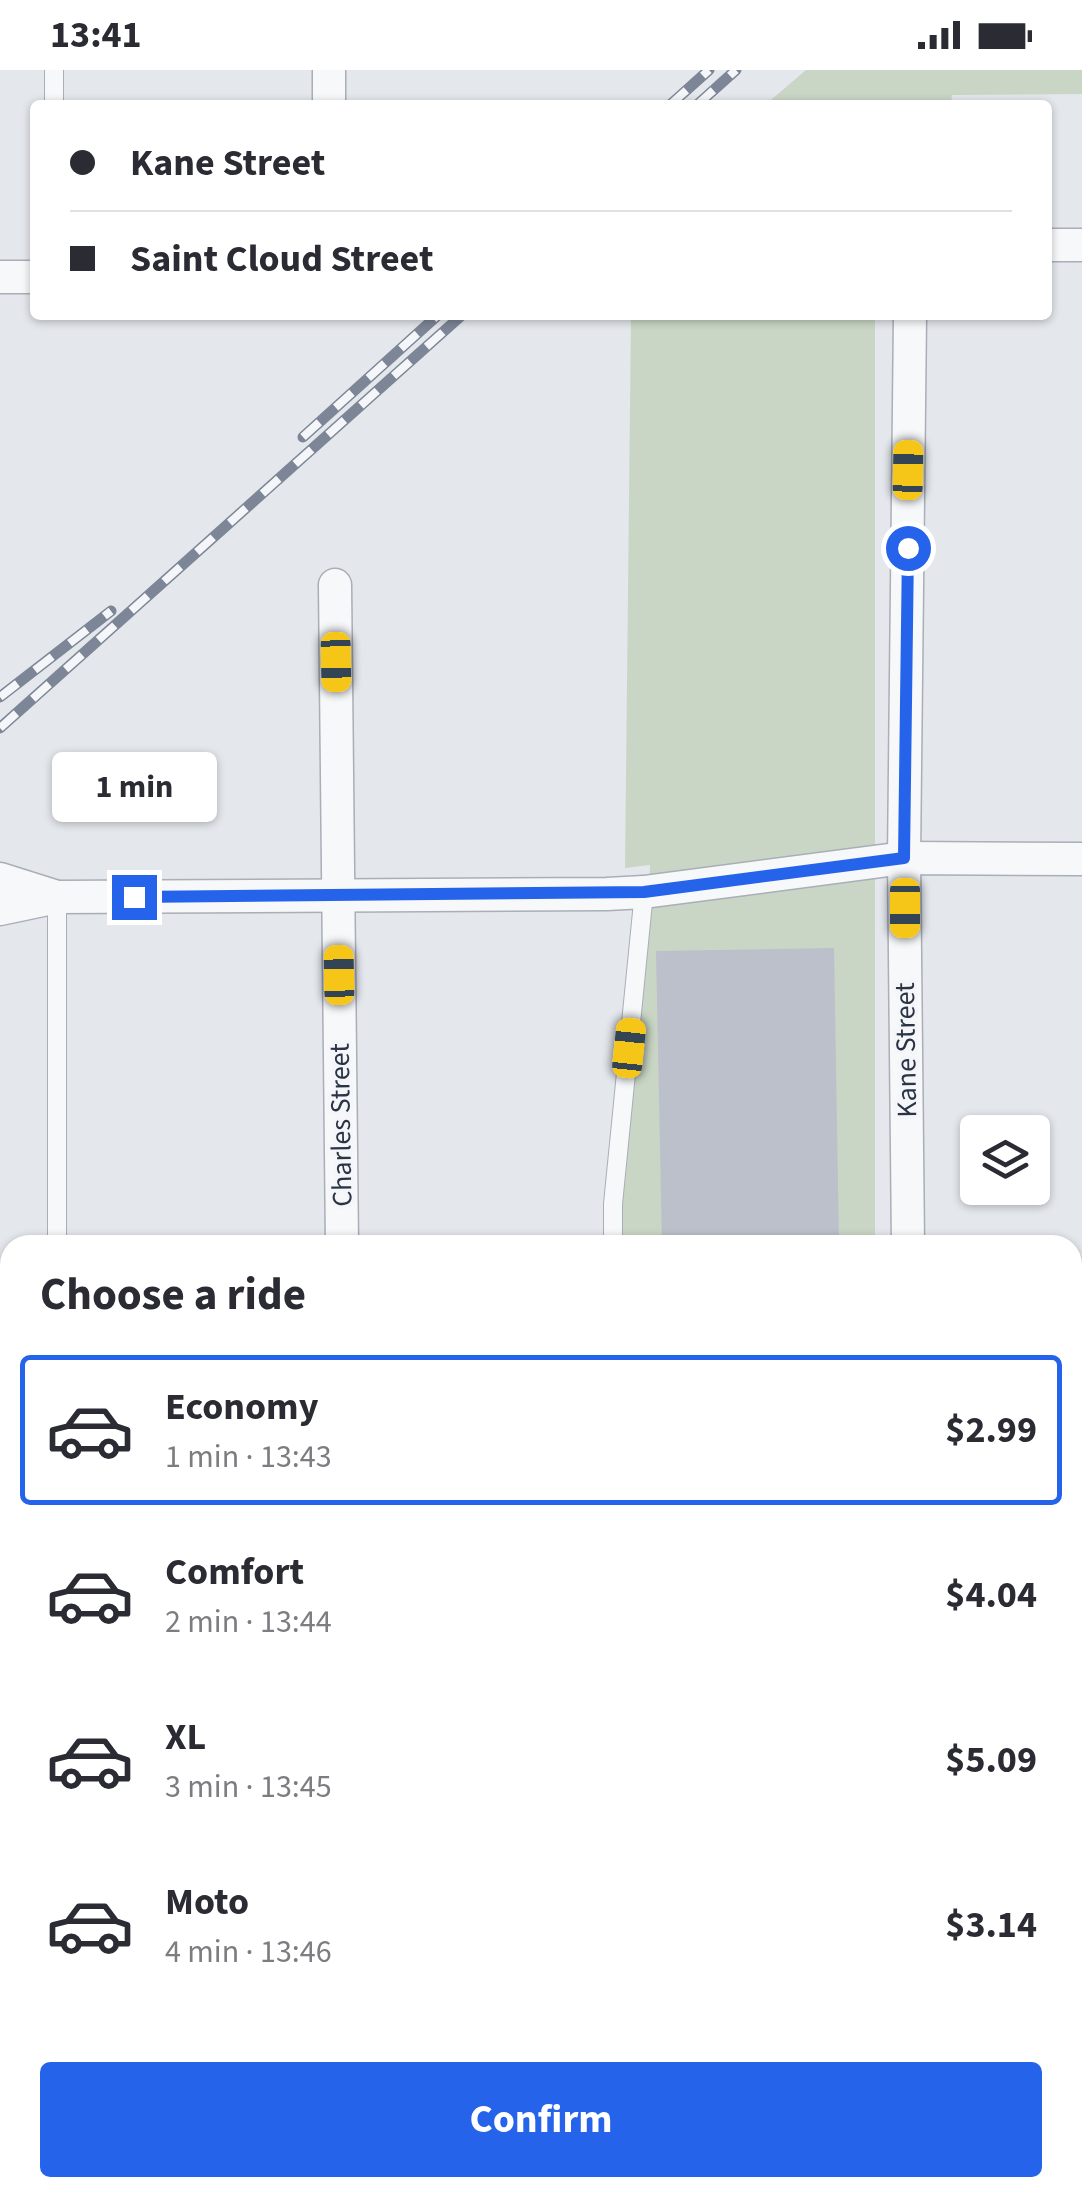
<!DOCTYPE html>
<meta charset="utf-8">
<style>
:root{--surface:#fff;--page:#f2f2f3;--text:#2b2b33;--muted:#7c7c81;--line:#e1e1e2;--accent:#2563eb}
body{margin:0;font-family:"Source Sans 3",sans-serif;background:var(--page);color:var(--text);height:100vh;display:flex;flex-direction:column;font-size:38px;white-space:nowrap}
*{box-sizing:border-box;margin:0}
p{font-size:32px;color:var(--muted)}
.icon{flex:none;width:55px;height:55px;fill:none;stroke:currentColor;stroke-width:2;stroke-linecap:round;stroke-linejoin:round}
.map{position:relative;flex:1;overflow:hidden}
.details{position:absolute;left:0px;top:1165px;width:1082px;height:962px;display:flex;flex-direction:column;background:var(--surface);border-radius:30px 30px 0 0;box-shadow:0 2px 8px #0004}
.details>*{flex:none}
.top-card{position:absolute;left:30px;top:30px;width:1022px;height:220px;border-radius:10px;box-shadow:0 2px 8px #0004;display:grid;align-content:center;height:220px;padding:0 40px;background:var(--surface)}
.buttons{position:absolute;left:960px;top:1045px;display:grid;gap:20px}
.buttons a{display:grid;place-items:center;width:90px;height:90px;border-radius:10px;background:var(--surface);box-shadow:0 2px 8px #0004;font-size:50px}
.end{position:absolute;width:45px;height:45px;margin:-22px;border:12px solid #2563eb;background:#fff;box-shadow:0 0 0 5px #fff}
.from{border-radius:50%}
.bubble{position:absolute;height:70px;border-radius:10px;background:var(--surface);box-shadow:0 2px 8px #0004;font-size:32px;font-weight:700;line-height:70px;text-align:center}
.car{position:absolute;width:30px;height:60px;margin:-30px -15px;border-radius:12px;box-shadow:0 0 8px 2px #0007;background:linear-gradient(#f5c518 24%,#345 0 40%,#f5c518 0 76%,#345 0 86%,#f5c518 0)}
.top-card b{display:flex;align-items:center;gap:35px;height:95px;font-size:38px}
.top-card b+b{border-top:2px solid var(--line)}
.top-card i{width:25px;height:25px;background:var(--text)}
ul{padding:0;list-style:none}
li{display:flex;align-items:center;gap:30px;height:150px;margin:0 20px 15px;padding:0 20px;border:5px solid transparent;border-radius:10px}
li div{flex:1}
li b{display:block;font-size:38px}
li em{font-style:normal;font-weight:700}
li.on{border-color:var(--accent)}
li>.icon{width:90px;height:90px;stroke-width:1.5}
h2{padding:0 40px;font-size:45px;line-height:120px}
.action{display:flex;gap:20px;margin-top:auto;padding:20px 40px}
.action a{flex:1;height:115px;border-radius:10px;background:var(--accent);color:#fff;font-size:40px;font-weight:700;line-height:115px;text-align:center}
.status{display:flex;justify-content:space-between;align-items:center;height:70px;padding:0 50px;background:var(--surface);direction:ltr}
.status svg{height:28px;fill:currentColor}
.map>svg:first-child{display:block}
.green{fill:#c9d6c5}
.building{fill:#bbc0ca}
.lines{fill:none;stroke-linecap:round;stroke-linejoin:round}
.lane-casing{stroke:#a9aeb7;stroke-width:20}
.street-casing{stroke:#a9aeb7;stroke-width:35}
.lane{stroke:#f7f8fa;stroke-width:18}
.street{stroke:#f7f8fa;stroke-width:32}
.rail-casing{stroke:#7d8696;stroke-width:11}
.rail{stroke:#f4f6f9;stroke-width:8;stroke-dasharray:22;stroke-linecap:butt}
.route{stroke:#2563eb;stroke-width:12}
.labels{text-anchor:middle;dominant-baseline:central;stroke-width:8;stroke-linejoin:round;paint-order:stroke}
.street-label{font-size:28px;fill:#2b3445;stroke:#f4f6f9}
</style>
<div class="status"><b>13:41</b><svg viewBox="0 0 49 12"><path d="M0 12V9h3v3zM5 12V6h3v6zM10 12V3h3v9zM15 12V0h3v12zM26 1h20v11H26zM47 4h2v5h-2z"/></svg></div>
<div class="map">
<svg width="1082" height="2126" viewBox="0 0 1082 2126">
<rect width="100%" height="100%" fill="#e4e7ec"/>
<g class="green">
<path d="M806,0H1082V24L952,25L951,35H765Z"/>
<path d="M631,245H875V1175H618L648,857L650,795L625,798Z"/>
</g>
<path class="building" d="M834,878L839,1175H662L656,881Z"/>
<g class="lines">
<defs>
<g id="lane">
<path d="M54,0V35"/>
<path d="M57,827V1175"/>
<path d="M613,1175V1134L644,822"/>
<path d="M64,2126V2118"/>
</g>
<g id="street">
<path d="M329,35V0"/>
<path d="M1048,175H1082"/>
<path d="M0,207H35"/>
<path d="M335,515L342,1175"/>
<path d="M0,809L57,827"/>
<path d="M0,839L57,827L607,824L644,822L904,788L1082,789"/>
<path d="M908,1175L904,788L910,245"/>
<path d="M1072,1411H1082"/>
<path d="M0,1444H10"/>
<path d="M1072,2022L1082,2021"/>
<path d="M0,2060H10"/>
<path d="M342,2118V2126"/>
<path d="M934,2126V2118"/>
</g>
</defs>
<use href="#lane" class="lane-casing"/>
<use href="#street" class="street-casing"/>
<use href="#lane" class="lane"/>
<use href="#street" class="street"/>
<defs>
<g id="rail">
<path d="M670,35L709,0"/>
<path d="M697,35L736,0"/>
<path d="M303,367L438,245"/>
<path d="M0,627L111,541"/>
<path d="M0,658L462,245"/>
</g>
</defs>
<use href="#rail" class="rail-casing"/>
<use href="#rail" class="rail"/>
</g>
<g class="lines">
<path class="route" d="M134,827L644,822L904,788L908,478"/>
</g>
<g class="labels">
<g class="street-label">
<text transform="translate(906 980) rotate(-91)">Kane Street</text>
<text transform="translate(341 1055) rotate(-91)">Charles Street</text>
</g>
</g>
</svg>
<div class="buttons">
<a><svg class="icon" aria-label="layers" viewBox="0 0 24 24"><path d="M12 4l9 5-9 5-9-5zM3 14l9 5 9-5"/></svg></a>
</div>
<i class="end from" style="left:908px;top:478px"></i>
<i class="end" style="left:134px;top:827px"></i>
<div class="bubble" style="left:52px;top:682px;width:165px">1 min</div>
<i class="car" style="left:908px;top:400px;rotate:1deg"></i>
<i class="car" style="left:336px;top:592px;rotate:179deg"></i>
<i class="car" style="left:905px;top:838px;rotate:180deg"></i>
<i class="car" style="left:339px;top:905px;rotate:359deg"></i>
<i class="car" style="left:629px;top:978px;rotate:6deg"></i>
<div class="top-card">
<b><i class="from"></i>Kane Street</b>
<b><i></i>Saint Cloud Street</b>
</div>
<section class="details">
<h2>Choose a ride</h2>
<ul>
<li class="on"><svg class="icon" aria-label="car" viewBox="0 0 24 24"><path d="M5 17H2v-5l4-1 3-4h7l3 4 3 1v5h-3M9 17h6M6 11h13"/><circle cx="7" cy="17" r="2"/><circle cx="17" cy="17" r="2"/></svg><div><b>Economy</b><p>1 min · 13:43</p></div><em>$2.99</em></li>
<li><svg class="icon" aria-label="car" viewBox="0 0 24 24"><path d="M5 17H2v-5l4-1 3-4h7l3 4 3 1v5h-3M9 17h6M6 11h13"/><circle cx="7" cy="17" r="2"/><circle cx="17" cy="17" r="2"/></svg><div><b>Comfort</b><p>2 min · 13:44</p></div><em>$4.04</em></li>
<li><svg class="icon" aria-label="car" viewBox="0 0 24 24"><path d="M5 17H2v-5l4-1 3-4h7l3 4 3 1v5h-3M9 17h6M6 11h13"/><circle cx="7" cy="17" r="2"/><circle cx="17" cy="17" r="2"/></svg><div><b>XL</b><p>3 min · 13:45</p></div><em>$5.09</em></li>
<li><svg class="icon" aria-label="car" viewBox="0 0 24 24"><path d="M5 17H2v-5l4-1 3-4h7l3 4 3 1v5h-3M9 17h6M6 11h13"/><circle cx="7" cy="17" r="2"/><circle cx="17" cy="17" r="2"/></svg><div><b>Moto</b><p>4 min · 13:46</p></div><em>$3.14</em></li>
</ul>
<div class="action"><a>Confirm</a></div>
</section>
</div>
